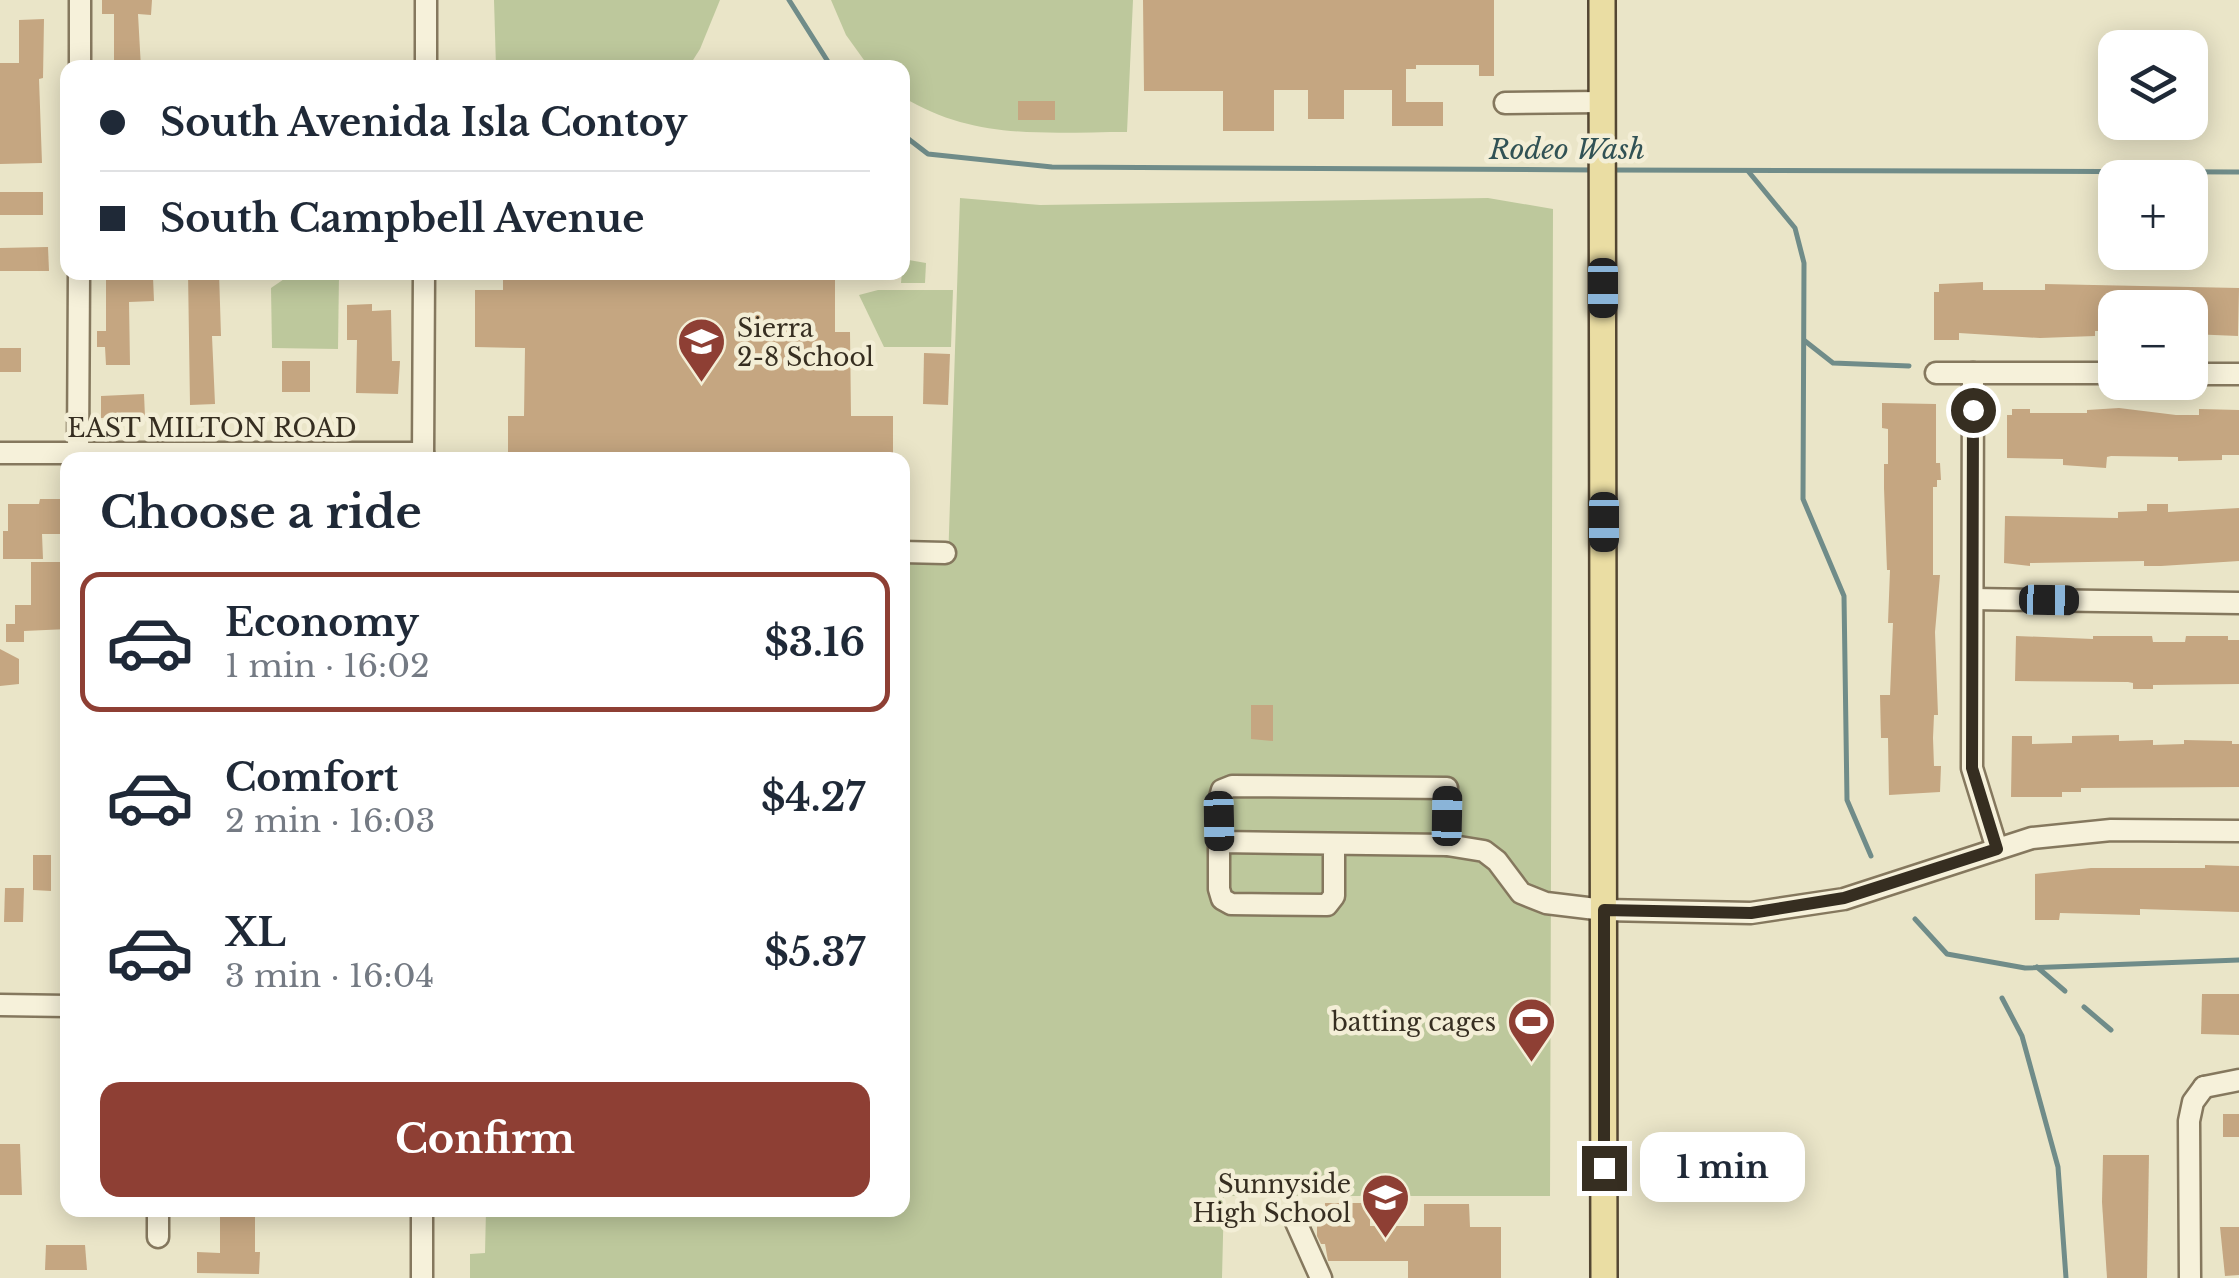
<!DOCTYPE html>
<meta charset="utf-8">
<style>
:root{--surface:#fff;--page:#f2f2f3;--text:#1f2937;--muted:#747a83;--line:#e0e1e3;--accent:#8e3f34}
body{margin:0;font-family:"Libre Baskerville",serif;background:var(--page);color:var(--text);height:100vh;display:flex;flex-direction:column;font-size:38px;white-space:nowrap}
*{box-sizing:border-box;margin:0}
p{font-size:32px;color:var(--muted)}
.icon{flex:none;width:55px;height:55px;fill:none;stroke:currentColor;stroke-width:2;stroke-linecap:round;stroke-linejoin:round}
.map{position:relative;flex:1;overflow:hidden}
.sheet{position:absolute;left:60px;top:452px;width:850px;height:765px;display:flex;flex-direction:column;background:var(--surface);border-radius:20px;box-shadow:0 5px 25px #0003}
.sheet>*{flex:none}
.top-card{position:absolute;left:60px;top:60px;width:850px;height:220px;border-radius:20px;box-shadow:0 5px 25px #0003;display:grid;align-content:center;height:220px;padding:0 40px;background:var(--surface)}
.controls{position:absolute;left:2098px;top:30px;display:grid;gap:20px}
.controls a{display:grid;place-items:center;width:110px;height:110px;border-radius:20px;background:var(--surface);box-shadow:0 5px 25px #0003;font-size:50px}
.end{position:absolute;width:45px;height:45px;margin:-22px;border:12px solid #362e21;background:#fff;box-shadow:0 0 0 5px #fff}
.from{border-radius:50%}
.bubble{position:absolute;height:70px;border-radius:20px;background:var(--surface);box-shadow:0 5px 25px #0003;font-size:32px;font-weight:800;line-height:70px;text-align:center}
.car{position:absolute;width:30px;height:60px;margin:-30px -15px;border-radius:12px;box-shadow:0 0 8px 2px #0007;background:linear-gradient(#222 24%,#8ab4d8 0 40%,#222 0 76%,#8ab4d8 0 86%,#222 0)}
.top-card b{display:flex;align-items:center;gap:35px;height:95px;font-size:38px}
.top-card b+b{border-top:2px solid var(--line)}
.top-card i{width:25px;height:25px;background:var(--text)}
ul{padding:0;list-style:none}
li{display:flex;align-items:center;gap:30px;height:140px;margin:0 20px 15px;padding:0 20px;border:5px solid transparent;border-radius:20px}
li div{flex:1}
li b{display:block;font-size:38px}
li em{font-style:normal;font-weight:800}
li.selected{border-color:var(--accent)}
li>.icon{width:90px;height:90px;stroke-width:1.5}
h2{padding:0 40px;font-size:45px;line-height:120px}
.action{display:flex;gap:20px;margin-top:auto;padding:20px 40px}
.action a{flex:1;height:115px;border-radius:20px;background:var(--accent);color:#fff;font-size:40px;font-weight:800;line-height:115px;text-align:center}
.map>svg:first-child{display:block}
.green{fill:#bdc89c}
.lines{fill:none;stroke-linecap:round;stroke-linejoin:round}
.stream{stroke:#708c89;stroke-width:5}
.building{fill:#c5a681}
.minor-casing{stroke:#85785e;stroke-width:25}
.major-casing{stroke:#534632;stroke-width:30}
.minor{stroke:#f6f1da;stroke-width:20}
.major{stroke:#eadda3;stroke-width:25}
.route{stroke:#362e21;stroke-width:12}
.labels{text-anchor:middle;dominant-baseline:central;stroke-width:9;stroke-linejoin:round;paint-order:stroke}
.poi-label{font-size:25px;fill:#362e21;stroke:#f3eed6;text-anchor:end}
.street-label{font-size:25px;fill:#362e21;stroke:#f3eed6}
.water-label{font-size:28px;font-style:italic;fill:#315255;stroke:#f3eed6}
</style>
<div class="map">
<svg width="2239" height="1278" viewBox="0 0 2239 1278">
<rect width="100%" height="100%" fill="#eae5c8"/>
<g class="green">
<path d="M494,0H720L700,49L688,68L496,67Z"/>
<path d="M831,0H1133L1127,132C1046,132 975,141 903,97L902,68L869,67L846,35Z"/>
<path d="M960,198L1040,205L1488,198L1553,209L1550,1196H1224L1222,1278H470V1254L485,1253L486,1210H902L903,563H948Z"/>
<path d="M903,259L926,263L925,283H901Z"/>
<path d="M339,274L338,349L272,348L271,288L290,275Z"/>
<path d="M878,290H953L951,347H884L859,295Z"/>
</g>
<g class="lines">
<g class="stream">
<path d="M789,0L832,68"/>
<path d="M902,134L928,154L1052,167L1596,170"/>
<path d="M1612,170L2239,172"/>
<path d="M1748,171L1795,228L1804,263L1803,499L1844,596L1847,800L1871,856"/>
<path d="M1805,341L1833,363L1909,366"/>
<path d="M1915,919L1947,954L2025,968L2239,960"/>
<path d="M2037,967L2065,991"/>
<path d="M2002,998L2022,1036L2058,1167L2066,1278"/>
<path d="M2084,1007L2111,1030"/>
</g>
</g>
<g class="building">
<path d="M102,0H152L151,15L138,14L141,68H114V14H102Z"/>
<path d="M1143,0H1494V76H1479V65H1416V69H1406V102H1443V126H1392V90H1344V119H1308V90H1274V131H1223V91H1144Z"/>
<path d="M44,19L43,78L39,79L42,163L0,164V63H19V20Z"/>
<rect x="1018" y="101" width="37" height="19"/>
<rect x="0" y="192" width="43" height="23"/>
<path d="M48,247L49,271H0V248Z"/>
<path d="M188,272H219L221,336H212L215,404L190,405Z"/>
<path d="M503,272H738V280L835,279V332H850L851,416H893V460H508V416H524L525,348L475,347V290H503Z"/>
<path d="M153,277L154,301L129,302L130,365H106L105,347H97V331H106V278Z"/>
<path d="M1983,282V290H2045V284L2239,288L2238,336L2190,334V308H2115V331H2095V336L2040,338L1959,333V340H1934V292H1939V284Z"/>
<path d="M372,304V311L391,310L392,361H400L398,394L356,393L357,340H347V305Z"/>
<rect x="0" y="348" width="21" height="24"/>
<path d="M924,353L950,354L948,405L923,404Z"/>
<rect x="282" y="361" width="28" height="31"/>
<path d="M144,394L145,417L101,418V396Z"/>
<path d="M1882,403L1936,404V463H1940L1941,480H1937V487H1933V575H1940L1935,632L1938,715H1934L1933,738L1934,766H1941L1940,792L1889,795L1888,738H1881L1880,695H1890L1893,623H1888L1890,570H1887L1884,488V464H1888V429L1882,428Z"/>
<path d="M2119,408L2176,415H2199V409L2239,410V455H2222V460L2178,461V457L2111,456L2107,457L2106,468L2063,465V459L2007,458V415H2012V409H2030V413H2087V410Z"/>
<path d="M40,499H62V506H68L67,534H42L43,559H3V531H8V504H39Z"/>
<path d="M2147,504H2168V512L2239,508V561L2161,566H2144V561L2030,563V566L2004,563L2005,516L2118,518V512L2147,511Z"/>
<path d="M31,562H68V629L24,631V642H6V624H15V605H31Z"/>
<path d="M2016,636L2093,639V636H2152L2153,642H2185L2186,636H2228V640H2239V684L2153,685V689H2133V683L2128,682L2015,681Z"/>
<path d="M0,649L19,659V684L0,686Z"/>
<path d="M1251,705H1273V741L1251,739Z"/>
<path d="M2119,735V741L2153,740V745L2184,744V740L2232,741V744H2239V787L2081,788V792H2062V797H2011L2012,736H2032V744L2072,743V736Z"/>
<path d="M33,855H51V891L33,890Z"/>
<path d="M2205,865L2239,866V912L2140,909V915L2060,913L2059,920H2035V874L2091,868H2205Z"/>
<path d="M5,888H24L23,922H4Z"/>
<path d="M2202,994H2239V1035L2201,1034Z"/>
<rect x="2223" y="1114" width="16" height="23"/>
<path d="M0,1144H20L22,1195H0Z"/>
<path d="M2103,1155H2149L2147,1278H2107L2102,1202Z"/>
<path d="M1325,1203H1370V1226H1424V1204H1469L1470,1227H1501V1278H1408V1261H1328L1325,1244H1321L1317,1236V1221H1325Z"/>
<path d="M220,1210H255V1252H260L259,1274L197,1273V1252L220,1253Z"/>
<path d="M2220,1227H2239V1275L2225,1276Z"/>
<path d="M46,1245H85L87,1270H45Z"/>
</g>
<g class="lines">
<defs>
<g id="minor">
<path d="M80,68V0"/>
<path d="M426,68V0"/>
<path d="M1505,103L1602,102"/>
<path d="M1936,373H2115"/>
<path d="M1973,373L1972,768L1997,849"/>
<path d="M2190,374H2239"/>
<path d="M0,453H423"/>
<path d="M78,454L79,272"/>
<path d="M423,460L424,272"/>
<path d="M902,552L945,553"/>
<path d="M1973,599L2239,603"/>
<path d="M1219,842L1447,845V788L1232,786L1222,790L1219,801V889L1222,899L1231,904L1327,905L1334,896V844"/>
<path d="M1447,845L1484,851L1497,861L1521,893L1546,903L1604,910L1751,913L1844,899L2032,838L2111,830L2239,831"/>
<path d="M0,1005L68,1006"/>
<path d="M2204,1087L2239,1080"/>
<path d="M158,1210V1237"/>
<path d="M422,1210V1278"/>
<path d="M1295,1220L1321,1278"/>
<path d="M2190,1278L2189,1121L2193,1102L2204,1087"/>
</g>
<path id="major" d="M1602,0L1604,1278"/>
</defs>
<use href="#minor" class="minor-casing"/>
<use href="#major" class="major-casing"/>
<use href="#minor" class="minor"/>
<use href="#major" class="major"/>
</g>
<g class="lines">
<path class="route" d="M1604,1168V910L1751,913L1844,898L1997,849L1972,768L1973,410"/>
</g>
<defs>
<symbol id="school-pin" viewBox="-11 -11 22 30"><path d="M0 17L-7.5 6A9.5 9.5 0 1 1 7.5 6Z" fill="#8e3f34" stroke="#f3eed6"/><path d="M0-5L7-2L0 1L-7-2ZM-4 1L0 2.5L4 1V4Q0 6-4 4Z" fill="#fff"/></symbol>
<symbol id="stadium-pin" viewBox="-11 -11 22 30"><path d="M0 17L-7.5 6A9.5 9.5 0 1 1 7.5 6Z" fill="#8e3f34" stroke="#f3eed6"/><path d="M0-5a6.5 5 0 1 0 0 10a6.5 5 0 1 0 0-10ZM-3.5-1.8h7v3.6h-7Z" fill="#fff"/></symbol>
</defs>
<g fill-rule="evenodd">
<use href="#school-pin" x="674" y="314" width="55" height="75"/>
<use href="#stadium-pin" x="1504" y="994" width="55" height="75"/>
<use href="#school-pin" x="1358" y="1170" width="55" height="75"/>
</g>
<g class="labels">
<g class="poi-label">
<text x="737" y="328" text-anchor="start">Sierra<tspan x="737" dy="29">2-8 School</tspan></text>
<text x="1496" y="1022">batting cages</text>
<text x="1351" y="1184">Sunnyside<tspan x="1351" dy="29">High School</tspan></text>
</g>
<g class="street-label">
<text x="212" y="428">EAST MILTON ROAD</text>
</g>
<g class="water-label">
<text x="1567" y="149">Rodeo Wash</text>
</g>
</g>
</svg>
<div class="controls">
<a><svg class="icon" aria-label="layers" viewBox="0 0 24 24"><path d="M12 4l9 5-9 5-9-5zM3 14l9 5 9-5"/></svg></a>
<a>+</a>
<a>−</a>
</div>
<i class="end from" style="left:1973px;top:410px"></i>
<i class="end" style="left:1604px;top:1168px"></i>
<div class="bubble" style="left:1640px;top:1132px;width:165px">1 min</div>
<i class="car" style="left:1603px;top:288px;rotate:180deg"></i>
<i class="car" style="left:1604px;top:522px;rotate:180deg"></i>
<i class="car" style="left:2049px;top:600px;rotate:91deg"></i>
<i class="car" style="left:1447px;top:816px;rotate:1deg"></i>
<i class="car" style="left:1219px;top:821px;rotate:179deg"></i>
<div class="top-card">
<b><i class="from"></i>South Avenida Isla Contoy</b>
<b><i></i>South Campbell Avenue</b>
</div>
<section class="sheet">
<h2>Choose a ride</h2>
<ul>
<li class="selected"><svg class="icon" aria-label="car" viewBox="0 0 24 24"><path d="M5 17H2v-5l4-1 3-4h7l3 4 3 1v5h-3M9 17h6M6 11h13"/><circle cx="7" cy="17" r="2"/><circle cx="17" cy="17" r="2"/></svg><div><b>Economy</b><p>1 min · 16:02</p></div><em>$3.16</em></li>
<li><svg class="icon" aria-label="car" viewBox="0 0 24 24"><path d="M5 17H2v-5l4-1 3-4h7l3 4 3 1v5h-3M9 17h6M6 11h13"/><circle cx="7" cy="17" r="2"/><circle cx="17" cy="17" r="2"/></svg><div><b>Comfort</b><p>2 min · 16:03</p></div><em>$4.27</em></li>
<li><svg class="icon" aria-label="car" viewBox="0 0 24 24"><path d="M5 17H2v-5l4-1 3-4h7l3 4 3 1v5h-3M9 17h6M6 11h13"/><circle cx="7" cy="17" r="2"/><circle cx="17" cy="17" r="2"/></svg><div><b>XL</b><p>3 min · 16:04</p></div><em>$5.37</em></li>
</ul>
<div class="action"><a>Confirm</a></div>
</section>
</div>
